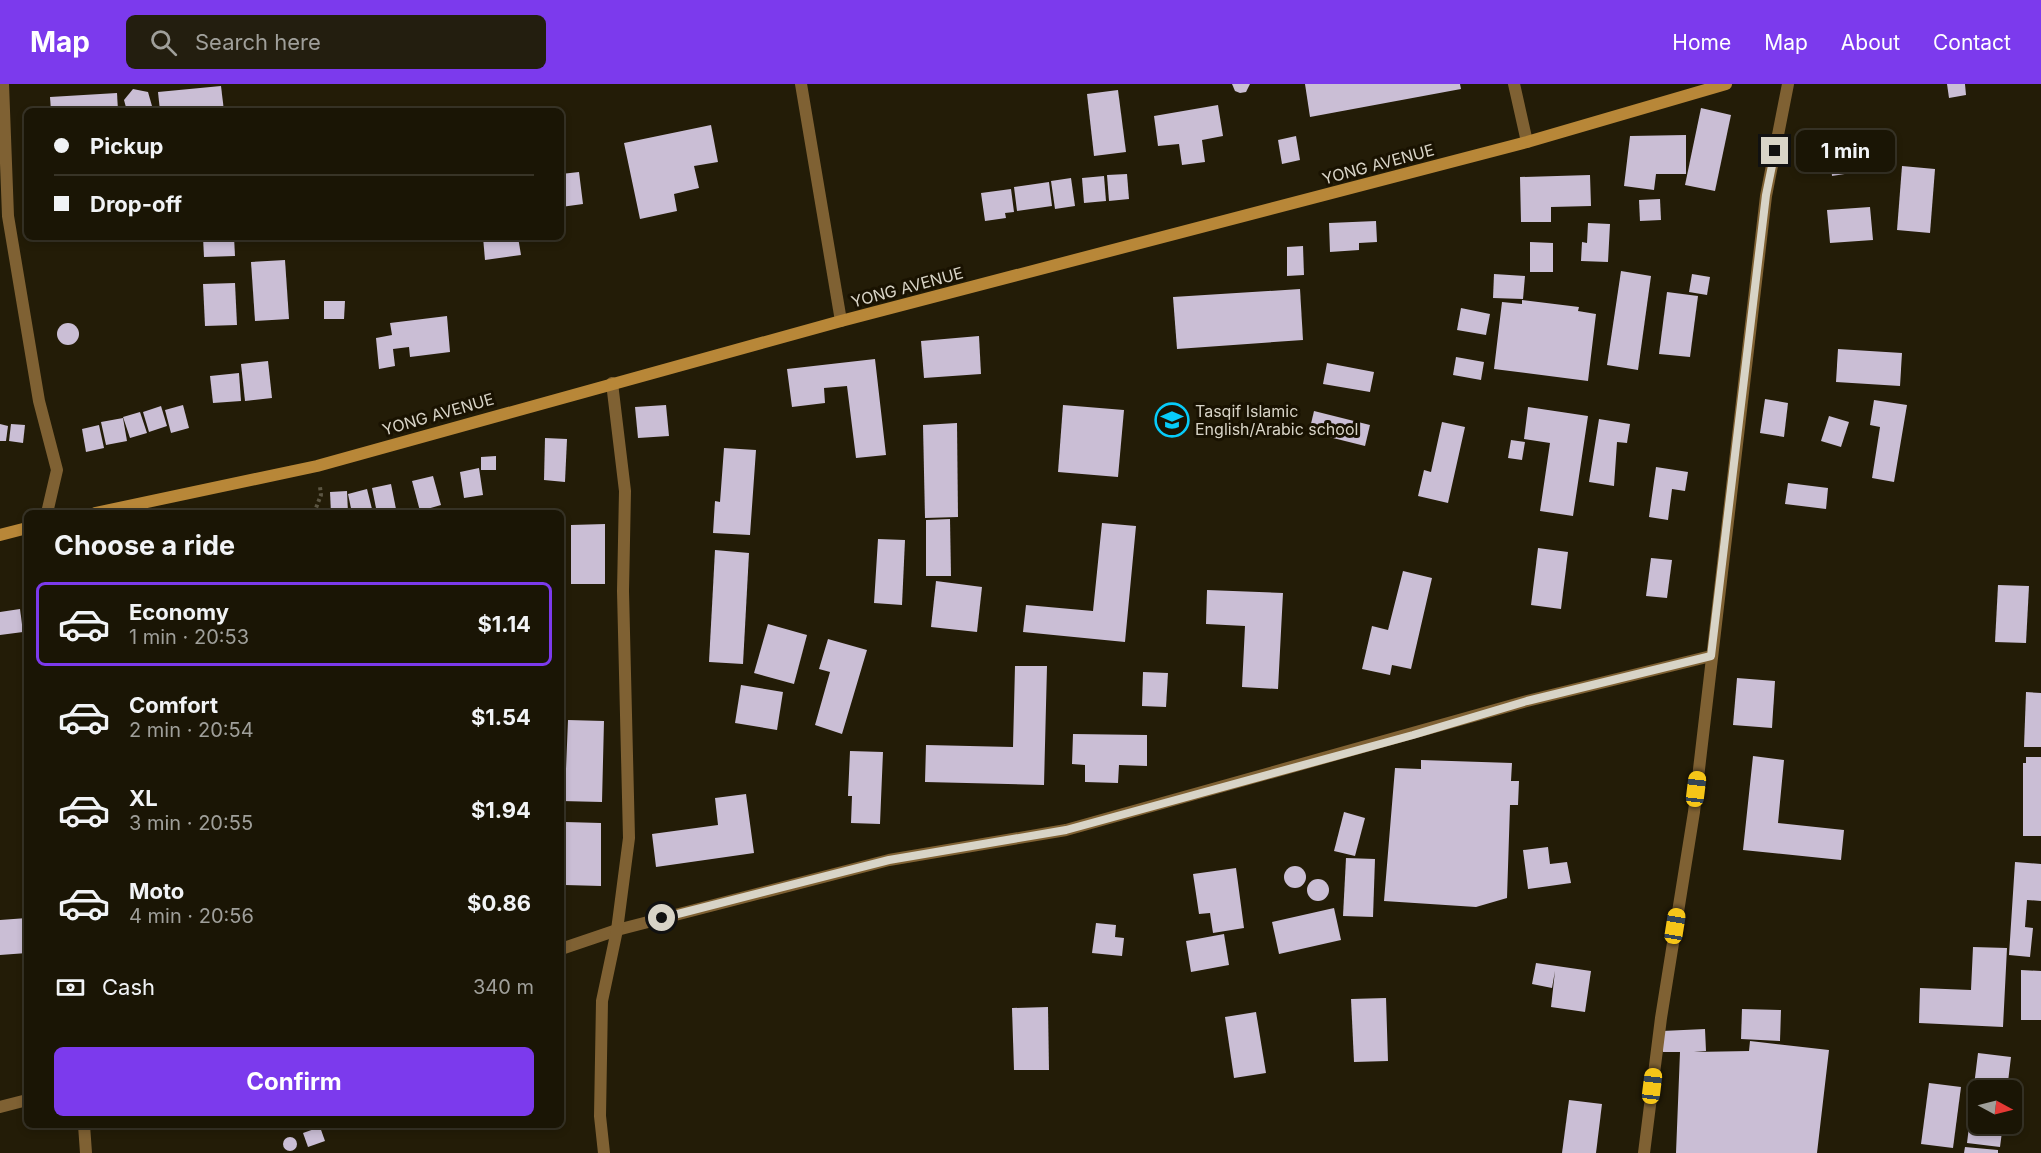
<!DOCTYPE html>
<meta charset="utf-8">
<style>
:root{--surface:#1a1505;--page:#231e0f;--text:#f1f3f6;--muted:#9f9f9a;--line:#383427;--accent:#7c3aed}
body{margin:0;font-family:Inter,sans-serif;background:var(--page);color:var(--text);height:100vh;display:flex;flex-direction:column;font-size:22px;white-space:nowrap}
*{box-sizing:border-box;margin:0}
p{font-size:20px;color:var(--muted)}
.icon{flex:none;width:33px;height:33px;fill:none;stroke:currentColor;stroke-width:2;stroke-linecap:round;stroke-linejoin:round}
.map{position:relative;flex:1;overflow:hidden}
.details{position:absolute;left:24px;top:426px;width:540px;height:618px;display:flex;flex-direction:column;background:var(--surface);border-radius:9px;box-shadow:0 3px 9px #0003,0 0 0 2px var(--line)}
.details>*{flex:none}
.banner{position:absolute;left:24px;top:24px;width:540px;height:132px;border-radius:9px;box-shadow:0 3px 9px #0003,0 0 0 2px var(--line);display:grid;align-content:center;height:132px;padding:0 30px;background:var(--surface)}
.needle{width:39px;rotate:97deg}
.fabs{position:absolute;left:1968px;top:996px;display:grid;gap:12px}
.fabs a{display:grid;place-items:center;width:54px;height:54px;border-radius:9px;background:var(--surface);box-shadow:0 3px 9px #0003,0 0 0 2px var(--line);font-size:30px}
.end{position:absolute;width:27px;height:27px;margin:-14px;border:8px solid #d8d4c7;background:#111;box-shadow:0 0 0 3px #111}
.from{border-radius:50%}
.bubble{position:absolute;height:42px;border-radius:9px;background:var(--surface);box-shadow:0 3px 9px #0003,0 0 0 2px var(--line);font-size:20px;font-weight:700;line-height:42px;text-align:center}
.car{position:absolute;width:18px;height:36px;margin:-18px -9px;border-radius:8px;box-shadow:0 0 4px 2px #0007;background:linear-gradient(#f5c518 24%,#345 0 40%,#f5c518 0 76%,#345 0 86%,#f5c518 0)}
.banner b{display:flex;align-items:center;gap:21px;height:57px;font-size:22px}
.banner b+b{border-top:2px solid var(--line)}
.banner i{width:15px;height:15px;background:var(--text)}
ul{padding:0;list-style:none}
li{display:flex;align-items:center;gap:18px;height:84px;margin:0 12px 9px;padding:0 18px;border:3px solid transparent;border-radius:9px}
li div{flex:1}
li b{display:block;font-size:22px}
li em{font-style:normal;font-weight:700}
li.active{border-color:var(--accent)}
li>.icon{width:54px;height:54px;stroke-width:1.5}
h2{padding:0 30px;font-size:27px;line-height:72px}
.pay{display:flex;align-items:center;gap:15px;height:66px;padding:0 30px;font-size:22px}
.pay p{margin-inline-start:auto}
.action{display:flex;gap:12px;margin-top:auto;padding:12px 30px}
.action a{flex:1;height:69px;border-radius:9px;background:var(--accent);color:#fff;font-size:24px;font-weight:700;line-height:69px;text-align:center}
header{display:flex;align-items:center;gap:36px;box-sizing:border-box;height:84px;padding:0 30px;background:var(--accent);color:#fff}
header strong{font-size:28px}
nav{display:flex;gap:33px;margin-inline-start:auto;font-size:21px}
.search{width:420px;height:54px;background:var(--page);display:flex;align-items:center;gap:15px;box-sizing:border-box;padding:0 21px;border-radius:9px;color:var(--muted);font-size:22px}
.map>svg:first-child{display:block}
.building{fill:#cabed5}
.lines{fill:none;stroke-linecap:round;stroke-linejoin:round}
.path{stroke:#5c5643;stroke-width:4;stroke-dasharray:3 3;stroke-linecap:butt}
.street{stroke:#7f6133;stroke-width:12}
.secondary{stroke:#b88738;stroke-width:12}
.route{stroke:#d8d4c7;stroke-width:8}
.labels{text-anchor:middle;dominant-baseline:central;stroke-width:6;stroke-linejoin:round;paint-order:stroke}
.street-label{font-size:16px;fill:#d8d4c7;stroke:#191201}
.poi-label{font-size:16px;fill:#d8d4c7;stroke:#191201;text-anchor:start}
</style>
<header>
<strong>Map</strong>
<div class="search"><svg class="icon" aria-label="search" viewBox="0 0 24 24"><circle cx="10" cy="10" r="6"/><path d="M15 15l6 6"/></svg>Search here</div>
<nav><a>Home</a><a>Map</a><a>About</a><a>Contact</a></nav>
</header>
<div class="map">
<svg width="2041" height="1069" viewBox="0 0 2041 1069">
<rect width="100%" height="100%" fill="#231c07"/>
<g class="building">
<path d="M1232,0H1250L1246,8L1240,9L1235,7Z"/>
<path d="M1305,0H1460L1461,5L1310,33Z"/>
<path d="M1947,0H1965L1966,11L1949,14Z"/>
<path d="M221,2L224,27H160L158,8Z"/>
<path d="M133,5L148,8L152,22L148,27H127L124,16Z"/>
<path d="M1118,6L1126,68L1094,72L1087,10Z"/>
<path d="M117,9L118,27H51L50,13Z"/>
<path d="M1218,21L1223,52L1202,56L1205,78L1182,81L1179,60L1158,62L1154,32Z"/>
<path d="M1701,24L1731,31L1715,107L1685,101Z"/>
<path d="M711,41L718,78L694,82L699,104L674,110L677,127L640,135L624,59Z"/>
<path d="M1686,51V90H1656L1654,106L1624,102L1630,52Z"/>
<path d="M1296,52L1300,76L1282,80L1278,56Z"/>
<path d="M1847,56L1851,89L1832,92L1829,58Z"/>
<path d="M1902,82L1935,85L1930,149L1897,146Z"/>
<path d="M579,88L583,120L561,123V90Z"/>
<path d="M1127,90L1129,115L1109,117L1107,91Z"/>
<path d="M1590,91L1591,122L1551,123V138H1521L1520,93Z"/>
<path d="M1104,92L1106,117L1084,119L1082,94Z"/>
<path d="M1071,94L1075,122L1055,125L1051,97Z"/>
<path d="M1049,98L1052,122L1017,127L1014,103Z"/>
<path d="M1011,105L1014,128L1005,129L1006,134L985,137L981,109Z"/>
<path d="M1660,115L1661,136L1640,137L1639,116Z"/>
<path d="M1870,123L1873,156L1830,159L1827,126Z"/>
<path d="M1376,137L1377,158L1359,159V166L1330,168L1329,139Z"/>
<path d="M1588,139L1610,140L1608,178L1581,177L1582,158L1587,159Z"/>
<path d="M203,153H234L235,172L204,173Z"/>
<path d="M483,153H518L521,171L485,176Z"/>
<path d="M1530,158L1553,159V188H1530Z"/>
<path d="M1303,162L1304,191L1287,192V163Z"/>
<path d="M285,176L289,235L255,237L251,178Z"/>
<path d="M1621,187L1651,192L1638,286L1607,281Z"/>
<path d="M1494,190L1525,192L1523,215L1493,214Z"/>
<path d="M1692,190L1710,193L1707,211L1689,208Z"/>
<path d="M235,199L237,241L205,242L203,200Z"/>
<path d="M1300,205L1303,256L1177,265L1173,213Z"/>
<path d="M1667,208L1698,212L1690,273L1659,270Z"/>
<path d="M1522,216L1579,223L1578,227L1596,230L1588,297L1494,285L1502,218L1522,220Z"/>
<path d="M324,217H345L344,235H324Z"/>
<path d="M1461,224L1490,230L1486,251L1457,246Z"/>
<path d="M447,232L450,268L410,273L409,263L393,265L395,282L379,285L376,254L392,251L390,239Z"/>
<circle cx="68" cy="250" r="11"/>
<path d="M979,252L981,290L924,294L921,257Z"/>
<path d="M1838,265L1902,269L1900,302L1836,298Z"/>
<path d="M1456,273L1484,278L1481,296L1453,291Z"/>
<path d="M875,275L886,371L856,374L847,302L824,304L825,319L792,323L787,285Z"/>
<path d="M268,277L272,314L245,317L241,280Z"/>
<path d="M1327,279L1374,288L1370,308L1323,300Z"/>
<path d="M239,289L241,317L213,319L210,292Z"/>
<path d="M1765,315L1788,319L1784,353L1760,349Z"/>
<path d="M1874,316L1907,321L1894,398L1872,394L1880,343L1870,341Z"/>
<path d="M183,321L189,344L171,349L165,326Z"/>
<path d="M666,321L669,352L638,354L635,323Z"/>
<path d="M1063,321L1124,326L1118,393L1058,388Z"/>
<path d="M161,322L167,342L149,348L143,328Z"/>
<path d="M1528,323L1588,332L1573,432L1540,427L1550,359L1524,355Z"/>
<path d="M1314,327L1370,341L1365,362L1309,348Z"/>
<path d="M140,328L147,349L130,354L123,333Z"/>
<path d="M1829,332L1849,338L1841,363L1821,357Z"/>
<path d="M123,334L127,357L106,361L101,338Z"/>
<path d="M1599,335L1630,340L1627,359L1617,358L1614,402L1589,398Z"/>
<path d="M1442,338L1465,343L1448,419L1418,412L1424,386L1431,388Z"/>
<path d="M957,339L958,433L925,434L923,341Z"/>
<path d="M0,340L8,342L6,357H0Z"/>
<path d="M11,340L25,341L23,359L9,357Z"/>
<path d="M99,341L104,364L86,368L82,345Z"/>
<path d="M545,354L567,355L565,398L544,396Z"/>
<path d="M1511,356L1525,358L1522,376L1508,374Z"/>
<path d="M724,364L756,366L750,451L713,449L715,417L720,418Z"/>
<path d="M496,372V386H481V373Z"/>
<path d="M1656,383L1688,388L1685,407L1672,405L1668,436L1649,433Z"/>
<path d="M479,384L483,411L464,414L460,388Z"/>
<path d="M433,392L441,421L420,427L412,397Z"/>
<path d="M1788,399L1828,404L1826,425L1785,420Z"/>
<path d="M391,400L396,425L377,429L372,404Z"/>
<path d="M367,405L373,429H352L348,410Z"/>
<path d="M347,407L348,429H331L330,408Z"/>
<rect x="435" y="426" width="29" height="3"/>
<path d="M950,435L951,492H926V436Z"/>
<path d="M1102,439L1136,442L1125,558L1023,548L1026,521L1093,527Z"/>
<path d="M605,440V500H571V441Z"/>
<path d="M878,455L905,456L902,521L874,519Z"/>
<path d="M1538,464L1568,468L1561,525L1531,521Z"/>
<path d="M715,466L749,469L743,580L709,578Z"/>
<path d="M1651,474L1672,476L1667,514L1646,512Z"/>
<path d="M1403,487L1432,494L1411,585L1392,581L1390,591L1362,585L1372,542L1388,546Z"/>
<path d="M936,497L982,503L977,548L931,543Z"/>
<path d="M1998,501L2029,502L2026,559L1995,558Z"/>
<path d="M1207,506L1283,509L1278,605L1242,603L1245,542L1206,540Z"/>
<path d="M20,525L23,548L0,551V528Z"/>
<path d="M768,540L807,551L794,600L754,589Z"/>
<path d="M828,555L867,566L842,650L815,641L830,588L819,585Z"/>
<path d="M1015,582H1047L1044,701L925,698L926,661L1013,663Z"/>
<path d="M1143,588L1168,589L1166,623L1142,622Z"/>
<path d="M1737,594L1775,597L1772,644L1733,641Z"/>
<path d="M741,601L783,608L777,646L735,639Z"/>
<path d="M2026,608L2041,609V663H2024Z"/>
<path d="M568,636L604,637L602,718L561,717V685H566Z"/>
<path d="M1073,650L1147,651V682L1119,681L1118,699L1085,698V681L1072,680Z"/>
<path d="M850,667L883,668L880,740L851,739L852,712H848Z"/>
<path d="M1753,672L1784,676L1778,739L1844,746L1841,776L1743,766Z"/>
<path d="M2026,673H2041V752H2023V679H2026Z"/>
<path d="M1421,676L1512,679L1511,697H1519L1518,721H1510L1507,814L1476,823L1384,817L1395,684L1421,685Z"/>
<path d="M746,710L754,769L656,783L652,750L718,741L715,714Z"/>
<path d="M1344,728L1365,734L1355,772L1334,767Z"/>
<path d="M565,738L601,739V802L565,801Z"/>
<path d="M1548,763L1550,780L1567,778L1571,799L1528,805L1523,766Z"/>
<path d="M1346,774L1375,775L1373,833L1343,832Z"/>
<path d="M2015,778L2041,780V817L2027,816L2025,843L2033,844L2030,873L2009,871Z"/>
<circle cx="1295" cy="793" r="11"/>
<path d="M1236,784L1244,844L1213,849L1210,829L1199,830L1193,790Z"/>
<circle cx="1318" cy="806" r="11"/>
<path d="M1334,824L1341,856L1279,870L1272,838Z"/>
<path d="M27,834V869L0,871V836Z"/>
<path d="M1096,839L1116,841L1115,853L1124,854L1122,872L1092,869Z"/>
<path d="M1224,850L1229,881L1191,888L1186,857Z"/>
<path d="M1973,863L2007,864L2003,943L1919,939L1920,904L1971,906Z"/>
<path d="M1536,879L1591,887L1585,928L1551,923L1555,887L1552,904L1532,900Z"/>
<path d="M2021,886L2041,887V936H2021Z"/>
<path d="M1386,914L1388,977L1354,978L1351,915Z"/>
<path d="M1048,923L1049,986H1014L1012,924Z"/>
<path d="M1742,925L1781,926L1780,957L1741,955Z"/>
<path d="M1256,928L1266,989L1234,994L1225,933Z"/>
<path d="M1705,945L1706,967L1694,968L1749,967L1750,957L1829,966L1817,1069H1676L1680,968H1663L1662,947Z"/>
<path d="M1978,969L2011,973L2007,1006H1978V1040H2003L2000,1063L1967,1059Z"/>
<path d="M1929,999L1961,1003L1953,1064L1921,1060Z"/>
<path d="M1569,1016L1602,1020L1596,1069H1562Z"/>
<path d="M320,1043L325,1057L308,1063L303,1049Z"/>
<circle cx="290" cy="1060" r="7"/>
<path d="M1965,1063L1998,1066V1069H1964Z"/>
</g>
<g class="lines">
<path class="path" d="M314,429L321,411L320,403"/>
<g class="street">
<path d="M3,0L8,132L39,317L57,386L47,429"/>
<path d="M801,0L841,237"/>
<path d="M1514,0L1527,58"/>
<path d="M561,865L617,846L889,776L1066,746L1527,617L1711,572"/>
<path d="M0,1023L27,1016"/>
<path d="M84,1041L86,1069"/>
<path d="M604,1069L600,1032L602,917L617,846L629,754L623,507L625,407L612,299"/>
<path d="M1644,1069L1661,934L1694,728L1766,112L1788,0"/>
</g>
<g class="secondary">
<path d="M95,429L317,382L841,237L1527,58L1726,0"/>
<path d="M0,451L27,444"/>
</g>
</g>
<g class="lines">
<path class="route" d="M662,834L889,776L1066,746L1413,651L1527,617L1711,572L1766,111L1775,67"/>
</g>
<defs>
<symbol id="school-ring" viewBox="-11 -11 22 22"><circle r="9.5" fill="#191201" stroke="#07cbf9" stroke-width="1.5"/><path d="M0-5L7-2L0 1L-7-2ZM-4 1L0 2.5L4 1V4Q0 6-4 4Z" fill="#07cbf9"/></symbol>
</defs>
<g fill-rule="evenodd">
<use href="#school-ring" x="1153" y="317" width="38" height="38"/>
</g>
<g class="labels">
<g class="street-label">
<text transform="translate(1378 80) rotate(-15)">YONG AVENUE</text>
<text transform="translate(907 203) rotate(-15)">YONG AVENUE</text>
<text transform="translate(438 330) rotate(-16)">YONG AVENUE</text>
</g>
<g class="poi-label">
<text x="1195" y="327">Tasqif Islamic<tspan x="1195" dy="18">English/Arabic school</tspan></text>
</g>
</g>
</svg>
<div class="fabs">
<a><svg class="needle" viewBox="-14 -14 28 28"><path d="M0-13l5 13h-10z" fill="#e53935"/><path d="M0 13l5-13h-10z" fill="#9f9f9a"/></svg></a>
</div>
<i class="end from" style="left:662px;top:834px"></i>
<i class="end" style="left:1775px;top:67px"></i>
<div class="bubble" style="left:1796px;top:46px;width:99px">1 min</div>
<i class="car" style="left:1696px;top:705px;rotate:7deg"></i>
<i class="car" style="left:1675px;top:842px;rotate:9deg"></i>
<i class="car" style="left:1652px;top:1002px;rotate:7deg"></i>
<div class="banner">
<b><i class="from"></i>Pickup</b>
<b><i></i>Drop-off</b>
</div>
<section class="details">
<h2>Choose a ride</h2>
<ul>
<li class="active"><svg class="icon" aria-label="car" viewBox="0 0 24 24"><path d="M5 17H2v-5l4-1 3-4h7l3 4 3 1v5h-3M9 17h6M6 11h13"/><circle cx="7" cy="17" r="2"/><circle cx="17" cy="17" r="2"/></svg><div><b>Economy</b><p>1 min · 20:53</p></div><em>$1.14</em></li>
<li><svg class="icon" aria-label="car" viewBox="0 0 24 24"><path d="M5 17H2v-5l4-1 3-4h7l3 4 3 1v5h-3M9 17h6M6 11h13"/><circle cx="7" cy="17" r="2"/><circle cx="17" cy="17" r="2"/></svg><div><b>Comfort</b><p>2 min · 20:54</p></div><em>$1.54</em></li>
<li><svg class="icon" aria-label="car" viewBox="0 0 24 24"><path d="M5 17H2v-5l4-1 3-4h7l3 4 3 1v5h-3M9 17h6M6 11h13"/><circle cx="7" cy="17" r="2"/><circle cx="17" cy="17" r="2"/></svg><div><b>XL</b><p>3 min · 20:55</p></div><em>$1.94</em></li>
<li><svg class="icon" aria-label="car" viewBox="0 0 24 24"><path d="M5 17H2v-5l4-1 3-4h7l3 4 3 1v5h-3M9 17h6M6 11h13"/><circle cx="7" cy="17" r="2"/><circle cx="17" cy="17" r="2"/></svg><div><b>Moto</b><p>4 min · 20:56</p></div><em>$0.86</em></li>
</ul>
<div class="pay"><svg class="icon" aria-label="cash" viewBox="0 0 24 24"><path d="M3 7h18v10H3z"/><circle cx="12" cy="12" r="2"/></svg>Cash<p>340 m</p></div>
<div class="action"><a>Confirm</a></div>
</section>
</div>
